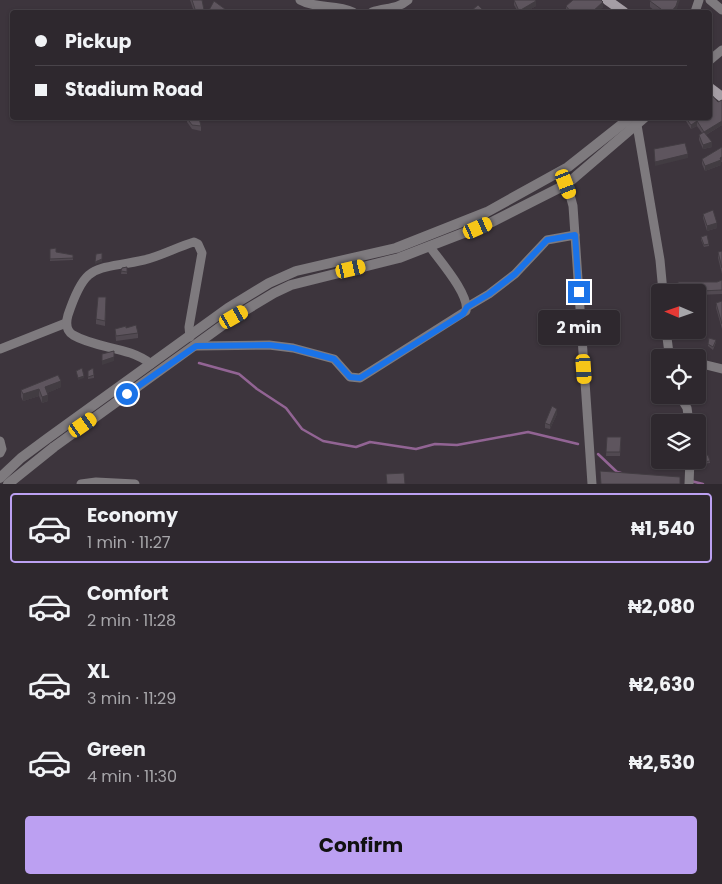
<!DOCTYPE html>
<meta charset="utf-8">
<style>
:root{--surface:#2e282e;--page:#3a343a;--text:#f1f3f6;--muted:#a7a6aa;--line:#49444a;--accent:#bca0f2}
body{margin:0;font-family:Poppins,sans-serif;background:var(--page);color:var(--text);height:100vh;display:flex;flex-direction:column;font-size:19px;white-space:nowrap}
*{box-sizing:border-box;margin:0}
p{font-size:16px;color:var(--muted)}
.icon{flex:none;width:28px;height:28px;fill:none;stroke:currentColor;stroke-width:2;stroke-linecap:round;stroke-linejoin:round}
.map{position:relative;height:484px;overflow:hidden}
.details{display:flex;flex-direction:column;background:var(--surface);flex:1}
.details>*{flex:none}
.hud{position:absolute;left:10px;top:10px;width:702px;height:110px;border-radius:5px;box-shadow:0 1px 4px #0004,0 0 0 1px var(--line);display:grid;align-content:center;height:110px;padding:0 25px;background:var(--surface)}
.needle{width:32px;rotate:272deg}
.fabs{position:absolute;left:651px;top:284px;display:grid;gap:10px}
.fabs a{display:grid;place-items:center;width:55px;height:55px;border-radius:5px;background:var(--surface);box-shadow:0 1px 4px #0004,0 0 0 1px var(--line);font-size:25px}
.end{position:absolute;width:22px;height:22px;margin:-11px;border:6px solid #1a73e8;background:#fff;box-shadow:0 0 0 2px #fff}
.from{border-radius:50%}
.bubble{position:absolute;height:35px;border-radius:5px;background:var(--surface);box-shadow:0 1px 4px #0004,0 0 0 1px var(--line);font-size:16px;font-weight:700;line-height:35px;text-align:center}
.car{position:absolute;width:15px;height:30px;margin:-15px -8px;border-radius:6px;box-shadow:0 0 4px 1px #0007;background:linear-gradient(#f5c518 24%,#345 0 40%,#f5c518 0 76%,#345 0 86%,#f5c518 0)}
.hud b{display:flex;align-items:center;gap:18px;height:48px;font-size:19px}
.hud b+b{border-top:1px solid var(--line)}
.hud i{width:12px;height:12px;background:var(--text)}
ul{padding:9px 0 0;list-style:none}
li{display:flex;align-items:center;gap:15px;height:70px;margin:0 10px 8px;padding:0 15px;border:2px solid transparent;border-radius:5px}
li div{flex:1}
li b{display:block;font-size:19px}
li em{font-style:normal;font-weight:700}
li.on{border-color:var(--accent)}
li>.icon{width:45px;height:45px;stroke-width:1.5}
.button{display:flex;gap:10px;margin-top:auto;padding:10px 25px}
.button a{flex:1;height:58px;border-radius:5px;background:var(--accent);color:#111;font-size:20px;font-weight:700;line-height:58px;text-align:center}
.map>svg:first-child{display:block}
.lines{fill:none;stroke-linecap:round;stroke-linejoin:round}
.stream{stroke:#926494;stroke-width:2.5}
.minor{stroke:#7e7a7e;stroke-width:9}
.tertiary{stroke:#7e7a7e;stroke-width:10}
.secondary{stroke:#a59ea5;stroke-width:10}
.wall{fill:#514951}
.shaded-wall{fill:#423c42}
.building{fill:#5e555e;stroke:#423c42}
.route{stroke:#1a73e8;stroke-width:6}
</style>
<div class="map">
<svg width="722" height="484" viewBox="0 0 722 484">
<rect width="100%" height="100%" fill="#3d353d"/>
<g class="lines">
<g class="stream">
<path d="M199,363L239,374L257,389L286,408L302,429L323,441L339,444L356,447L370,442L416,449L435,444L457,445L528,432L578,444"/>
<path d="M598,454L617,472L621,473"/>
<path d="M691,481L703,484"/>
</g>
<g class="minor">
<path d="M300,0C316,9 336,4 353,12"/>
<path d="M710,0L722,10"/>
<path d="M372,12C386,7 396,10 408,0"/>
<path d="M695,12L699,0"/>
<path d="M710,60L722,50"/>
<path d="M637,125L660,260L663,292"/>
<path d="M559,172L567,184L573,206L592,484"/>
<path d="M467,307L489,294L515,274L547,240L575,235"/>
<path d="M666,330L669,353L674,358"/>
<path d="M196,346L269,345L293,348L334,359L350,377L360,378L466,311C470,295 440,261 430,247"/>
<path d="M0,349L66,323"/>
<path d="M698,363L722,369"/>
<path d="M151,364C128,346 97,349 73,335C65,330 66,322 68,315C86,261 94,271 144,260C161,256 177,247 194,242L198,244L202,253L189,327L190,337"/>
<path d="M679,395L687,408L689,422"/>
<path d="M0,441L2,449L0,453"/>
<path d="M81,484L96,482L135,484"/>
<path d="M689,484L690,460"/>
</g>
<g class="tertiary">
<path d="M0,478L21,458L48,438L228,308L269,283L296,271L396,248L487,212L568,167L630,118"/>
<path d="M8,484L54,447L234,317L274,293L291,285L399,258L492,222L567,184L644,118"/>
</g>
<g class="secondary">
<path d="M607,0L624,12"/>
<path d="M710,88L722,97"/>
</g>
</g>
<g class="wall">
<path d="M190,0H202L204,12H194Z"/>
<path d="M514,0L536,6L525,12H518L514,5Z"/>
<path d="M650,1L676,12H656L650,7Z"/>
<path d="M566,6L603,7L597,12H566Z"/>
<path d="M722,100V125L706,135L712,147L703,149L699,140V135L702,133L697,126L691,129L684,118H710L718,102Z"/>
<path d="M187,118L201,126V131L192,129L187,122Z"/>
<path d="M722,147V162H721V165L705,171L702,164V159Z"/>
<path d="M703,214L717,228L707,231L703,218Z"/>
<path d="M701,237L709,244V246L704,247L701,240Z"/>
<path d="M50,249L56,252L73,255V260L50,261Z"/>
<path d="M722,251V274L718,258V252Z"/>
<path d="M127,267V274H121L122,268Z"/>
<path d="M722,280V294L698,295V292H679L678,282H717Z"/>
<path d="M106,297L105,326L96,324V319Z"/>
<path d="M722,301V329L716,308V303Z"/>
<path d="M566,322L567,342L553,343V336L549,335V323Z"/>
<path d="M126,328L138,333V338L116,341L115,329Z"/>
<path d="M716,342L713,350L708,346V344Z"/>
<path d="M88,371L94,375V378L88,379Z"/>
<path d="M61,387L47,393L48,401L42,403L39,396L23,401L21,397V390Z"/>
<path d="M557,414L550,429L545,428V423Z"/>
<path d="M607,437H621L620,456H606Z"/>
<path d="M696,460L710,461V463L696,465Z"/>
</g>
<g class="shaded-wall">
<path d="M678,0H680L676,12H671Z"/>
<path d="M536,1V6L525,12H519V11Z"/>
<path d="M603,2V7L597,12H592Z"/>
<path d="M697,121V126L691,129V125Z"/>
<path d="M722,121V125L704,136V132Z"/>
<path d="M712,142V147L703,149V145Z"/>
<path d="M688,154V158L655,166V162Z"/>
<path d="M722,157L721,165L705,171V166Z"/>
<path d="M717,223V228L707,231V226Z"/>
<path d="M102,259V262L95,264V262Z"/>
<path d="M114,357V361L102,365V361Z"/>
<path d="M84,376V378L78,380V378Z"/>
<path d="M61,381V387L45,394V387Z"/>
<path d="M39,389V396L23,401V394Z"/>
<path d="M48,395V401L42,403V397Z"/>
<path d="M557,409V414L550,429V425Z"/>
</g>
<g class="building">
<path d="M192,0H202L204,10L196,12Z"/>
<path d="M514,0H535L536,1L519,11Z"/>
<path d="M573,0H601L603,2L592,12H571L566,6Z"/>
<path d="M650,0H678L676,6L671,12H665L650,1Z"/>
<path d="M214,1L229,12H208Z"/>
<path d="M478,5L482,9L479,12H470Z"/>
<path d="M710,93L718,102L722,100V121L704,132L697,121L691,125L686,118H710Z"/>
<path d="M187,118H199L201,126L192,125Z"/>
<path d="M704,132L712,142L703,145L699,135Z"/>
<path d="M685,143L688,154L655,162L654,149Z"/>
<path d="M722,147V157L720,158L721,160L705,166L702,159Z"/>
<path d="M713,210L717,223L707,226L703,214Z"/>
<path d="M707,235L709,244L704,245L701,237Z"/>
<path d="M56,248V252L73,255V258L50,259V249Z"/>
<path d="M722,251V268L718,252Z"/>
<path d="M102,253V259L95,262L96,254Z"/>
<path d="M127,267V272L121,271L122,268Z"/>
<path d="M722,280V290L680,292L678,282H717Z"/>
<path d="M98,297H106L105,321L96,319Z"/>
<path d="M722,301V324L716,303Z"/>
<path d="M566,322L567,338H553V332L549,331V323Z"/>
<path d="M136,325L138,333L116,336L115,329L126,326V328Z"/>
<path d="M709,338L716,340L713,347L708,344Z"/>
<path d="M114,351V357L102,361V354Z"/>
<path d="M82,368L84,376L78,378L76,371Z"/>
<path d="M93,368L94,375L88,377V371Z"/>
<path d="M58,375L61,381L45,387L48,395L42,397L39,389L23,394L21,390Z"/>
<path d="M552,406L557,409L550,425L545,423Z"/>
<path d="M607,437H621L620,452H606Z"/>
<path d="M708,455L710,461L696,463V460H698V458Z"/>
<path d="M600,471L680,477V484H601Z"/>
<path d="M404,473L405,484H387L386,474Z"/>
</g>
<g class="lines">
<path class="route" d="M127,394L196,346L269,345L293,348L334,359L350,377L360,378L463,314L467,307L489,294L515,274L547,240L575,235L579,292"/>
</g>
</svg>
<div class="fabs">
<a><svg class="needle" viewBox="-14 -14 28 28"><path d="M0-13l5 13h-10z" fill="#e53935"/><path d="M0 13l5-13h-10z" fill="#a7a6aa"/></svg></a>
<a><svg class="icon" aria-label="locate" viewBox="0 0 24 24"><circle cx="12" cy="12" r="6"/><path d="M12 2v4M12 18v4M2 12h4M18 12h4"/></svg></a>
<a><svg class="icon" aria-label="layers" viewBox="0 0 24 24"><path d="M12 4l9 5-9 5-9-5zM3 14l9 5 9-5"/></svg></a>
</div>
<i class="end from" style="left:127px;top:394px"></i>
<i class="end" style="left:579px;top:292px"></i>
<div class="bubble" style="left:538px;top:310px;width:82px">2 min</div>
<i class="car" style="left:566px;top:184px;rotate:159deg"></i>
<i class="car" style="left:478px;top:228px;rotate:66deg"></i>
<i class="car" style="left:351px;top:269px;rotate:77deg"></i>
<i class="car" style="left:234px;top:317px;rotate:60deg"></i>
<i class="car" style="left:584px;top:369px;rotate:176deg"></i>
<i class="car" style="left:83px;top:425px;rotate:55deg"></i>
<div class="hud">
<b><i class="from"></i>Pickup</b>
<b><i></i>Stadium Road</b>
</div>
</div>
<section class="details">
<ul>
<li class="on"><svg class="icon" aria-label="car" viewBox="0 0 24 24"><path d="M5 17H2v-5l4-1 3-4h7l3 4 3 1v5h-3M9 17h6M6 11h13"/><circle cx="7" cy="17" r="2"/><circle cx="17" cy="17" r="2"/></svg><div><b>Economy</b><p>1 min · 11:27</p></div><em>₦1,540</em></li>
<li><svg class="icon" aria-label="car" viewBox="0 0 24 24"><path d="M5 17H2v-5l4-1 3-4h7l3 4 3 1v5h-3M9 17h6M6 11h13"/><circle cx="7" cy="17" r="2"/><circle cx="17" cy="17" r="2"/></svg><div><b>Comfort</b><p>2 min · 11:28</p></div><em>₦2,080</em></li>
<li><svg class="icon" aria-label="car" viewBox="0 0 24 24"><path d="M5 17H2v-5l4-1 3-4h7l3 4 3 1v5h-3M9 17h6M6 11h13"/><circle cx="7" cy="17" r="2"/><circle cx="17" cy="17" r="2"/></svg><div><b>XL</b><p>3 min · 11:29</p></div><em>₦2,630</em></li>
<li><svg class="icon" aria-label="car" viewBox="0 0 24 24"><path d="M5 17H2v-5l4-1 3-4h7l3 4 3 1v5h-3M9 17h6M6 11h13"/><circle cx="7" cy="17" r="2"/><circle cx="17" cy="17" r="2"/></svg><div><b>Green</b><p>4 min · 11:30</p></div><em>₦2,530</em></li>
</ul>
<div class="button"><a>Confirm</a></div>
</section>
